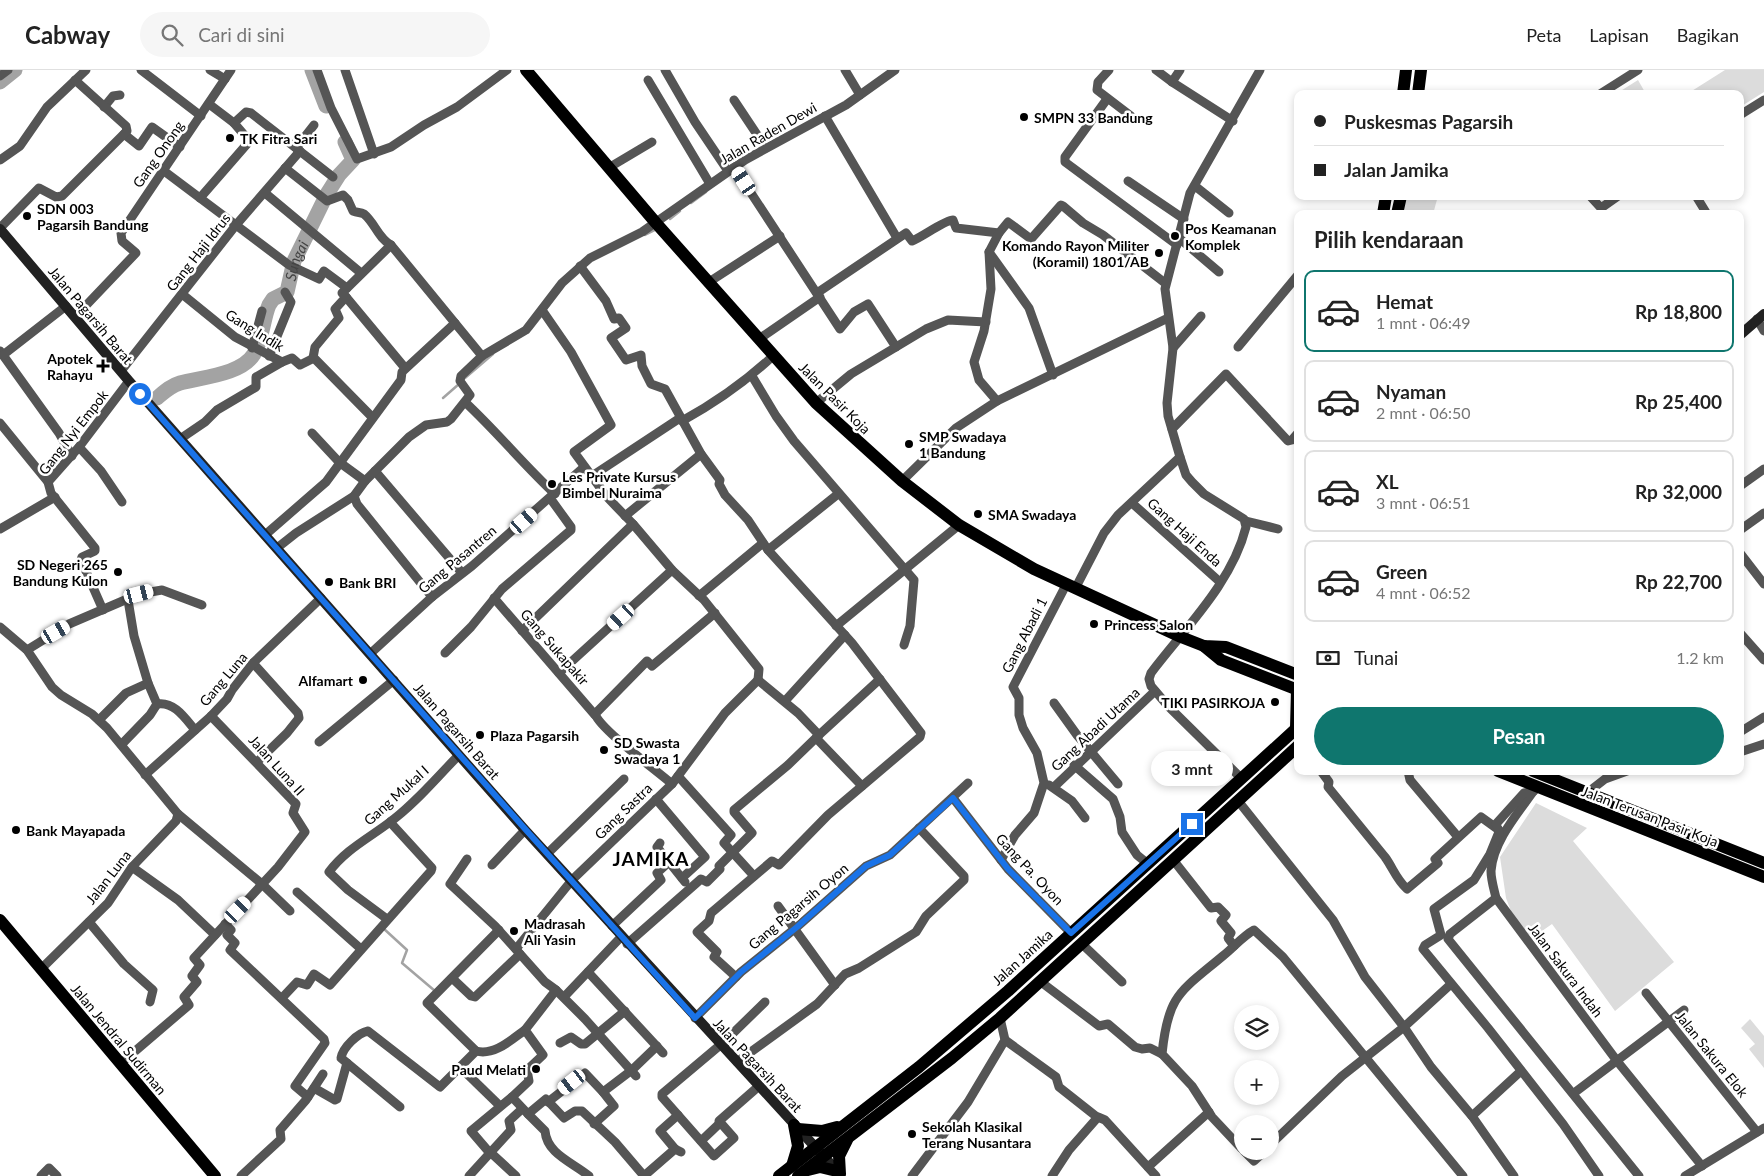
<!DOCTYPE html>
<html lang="id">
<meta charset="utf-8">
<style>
:root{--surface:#fff;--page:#f6f6f6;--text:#222;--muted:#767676;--line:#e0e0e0;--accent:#0f766e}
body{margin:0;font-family:Lato,sans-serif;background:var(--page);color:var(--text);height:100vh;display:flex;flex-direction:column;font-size:19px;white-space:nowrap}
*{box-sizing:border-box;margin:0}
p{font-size:16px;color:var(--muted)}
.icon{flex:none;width:28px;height:28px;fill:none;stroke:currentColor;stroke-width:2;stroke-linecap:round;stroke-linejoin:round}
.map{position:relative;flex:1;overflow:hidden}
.side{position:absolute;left:1294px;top:140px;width:450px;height:565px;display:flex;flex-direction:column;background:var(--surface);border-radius:10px;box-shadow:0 2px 8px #0003}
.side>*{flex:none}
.hud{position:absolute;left:1294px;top:20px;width:450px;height:110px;border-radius:10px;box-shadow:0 2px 8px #0003;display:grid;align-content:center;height:110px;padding:0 20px;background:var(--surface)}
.fabs{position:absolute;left:1234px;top:935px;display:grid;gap:10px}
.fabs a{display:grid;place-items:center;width:45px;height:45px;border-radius:50%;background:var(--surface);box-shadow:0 2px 8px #0003;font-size:25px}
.end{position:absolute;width:22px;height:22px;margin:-11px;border:6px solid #1a73e8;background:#fff;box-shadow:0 0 0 2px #fff}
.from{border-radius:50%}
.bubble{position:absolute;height:35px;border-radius:18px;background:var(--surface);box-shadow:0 2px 8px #0003;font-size:16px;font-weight:700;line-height:35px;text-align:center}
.car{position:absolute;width:15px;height:30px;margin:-15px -8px;border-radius:6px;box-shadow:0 0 4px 1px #0007;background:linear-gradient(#fff 24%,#345 0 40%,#fff 0 76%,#345 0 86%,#fff 0)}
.hud b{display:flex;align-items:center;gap:18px;height:48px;font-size:19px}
.hud b+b{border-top:1px solid var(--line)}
.hud i{width:12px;height:12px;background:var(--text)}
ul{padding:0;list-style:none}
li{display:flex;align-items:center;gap:15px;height:82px;margin:0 10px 8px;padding:0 10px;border:2px solid var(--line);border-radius:10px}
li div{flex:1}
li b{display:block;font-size:19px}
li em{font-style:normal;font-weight:700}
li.selected{border-color:var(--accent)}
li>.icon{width:45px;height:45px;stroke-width:1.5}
h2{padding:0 20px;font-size:22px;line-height:60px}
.pay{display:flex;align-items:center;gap:12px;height:55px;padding:0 20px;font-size:19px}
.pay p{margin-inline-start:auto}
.cta{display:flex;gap:10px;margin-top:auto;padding:10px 20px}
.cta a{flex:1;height:58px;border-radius:30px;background:var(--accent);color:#fff;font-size:20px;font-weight:700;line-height:58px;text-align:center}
header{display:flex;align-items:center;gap:30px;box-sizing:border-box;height:70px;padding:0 25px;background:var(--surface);border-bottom:1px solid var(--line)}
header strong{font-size:24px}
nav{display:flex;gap:28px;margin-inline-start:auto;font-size:18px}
.search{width:350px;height:45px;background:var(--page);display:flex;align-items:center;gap:12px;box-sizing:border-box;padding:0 18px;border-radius:28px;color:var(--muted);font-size:19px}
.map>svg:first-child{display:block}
.green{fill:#dcdcdc}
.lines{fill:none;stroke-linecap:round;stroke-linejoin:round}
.stream{stroke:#a3a3a3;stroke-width:2.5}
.river{stroke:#a3a3a3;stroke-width:15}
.street{stroke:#555;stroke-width:9}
.secondary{stroke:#222;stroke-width:10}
.primary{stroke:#000;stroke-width:12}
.route{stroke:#1a73e8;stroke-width:6}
.poi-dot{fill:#000;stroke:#fff;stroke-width:2}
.labels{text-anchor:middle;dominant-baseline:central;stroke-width:5;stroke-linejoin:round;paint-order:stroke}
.poi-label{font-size:14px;font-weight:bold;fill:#000;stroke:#fff;text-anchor:start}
.street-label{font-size:14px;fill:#000;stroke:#fff}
.water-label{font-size:15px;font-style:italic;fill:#444;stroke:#fff}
.district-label{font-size:19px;font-weight:bold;letter-spacing:1px;fill:#000;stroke:#fff}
</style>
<header>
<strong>Cabway</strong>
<div class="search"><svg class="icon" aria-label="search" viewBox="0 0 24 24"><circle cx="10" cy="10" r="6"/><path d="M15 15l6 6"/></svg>Cari di sini</div>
<nav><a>Peta</a><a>Lapisan</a><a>Bagikan</a></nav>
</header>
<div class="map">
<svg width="1764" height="1106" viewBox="0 0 1764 1106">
<rect width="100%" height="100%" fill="#fff"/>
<g class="green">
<path d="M1725,0H1764V22L1740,37V24H1687Z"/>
<path d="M1638,10L1646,24H1620L1619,22Z"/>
<path d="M1401,126H1438L1433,144H1397Z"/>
<path d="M1536,733L1587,758L1573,771L1674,892L1615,941L1552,854L1532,868L1512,844L1506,828L1500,787Z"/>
<path d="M1750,949L1764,966V998L1749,979L1755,974L1741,958Z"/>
</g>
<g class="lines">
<g class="stream">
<path d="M691,133L706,122"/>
<path d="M670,149L680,141"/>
<path d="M645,165L655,160"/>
<path d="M531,259L543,244"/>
<path d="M465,308L493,284"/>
<path d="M443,328L459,314"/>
<path d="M383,858L407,880L402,893L435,921"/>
</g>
<g class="river">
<path d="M312,0L326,36"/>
<path d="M0,12L15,0"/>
<path id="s1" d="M157,328C164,322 170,316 180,313C201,307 241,305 254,284C262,272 263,249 269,235L273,229L287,222L294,191L327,124L339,105L353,90L345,72"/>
</g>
<g class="street">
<path d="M141,0L201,46"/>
<path d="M210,0L225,9"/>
<path d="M317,0L331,38L357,89L391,77L424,55L457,37L507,0"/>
<path d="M345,0L374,84"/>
<path d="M665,0L695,52L728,101"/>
<path d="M845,0L860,25"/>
<path d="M1109,0L1098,12L1097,20L1131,46"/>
<path d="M1156,0L1172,12"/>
<path d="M1180,0L1172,12L1233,51"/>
<path d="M0,6L8,0"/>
<path d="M648,10L710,114"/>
<path d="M1600,24L1638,0"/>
<path d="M1107,29L1065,87V92L1177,175"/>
<path d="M734,30L766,78"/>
<path d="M209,34L234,53L246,42L251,43L333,107"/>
<path d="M104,37L113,26L120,25"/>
<path d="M1740,45L1764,30"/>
<path d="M825,46L897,168"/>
<path d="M124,64L139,76L152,57L180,77"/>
<path d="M296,78L314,55"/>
<path d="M0,90L20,76L47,37L86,0"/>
<path d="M610,97L652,72"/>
<path d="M734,97L840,259L854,242L868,234L896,277"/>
<path d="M285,98L327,131L343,125L348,130L353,141C358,143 360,142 364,144C375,153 378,168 391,175L482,286"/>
<path d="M164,101L289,195L319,209L324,201L347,218"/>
<path d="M1128,111L1184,149"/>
<path d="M1195,116L1229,143"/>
<path d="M265,123L361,203"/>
<path d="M1590,126L1601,138L1618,126"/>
<path d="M1696,126L1707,144"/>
<path d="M200,128L247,74L246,67L234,53"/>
<path d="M0,158L39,118L56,127L62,126L127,61L126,56L75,10"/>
<path d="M1179,168L1219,202"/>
<path d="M989,182L1029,238L1053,305"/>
<path d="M580,196L606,231L614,249L619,248L626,258L611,268L626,290L641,285L642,296L651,314L665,319L701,384L720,410L719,414L725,425L748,450L768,480L852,573L921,663L920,667L828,745L779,795L772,791L711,843L709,851L697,862L717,882L714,887L736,907"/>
<path d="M709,212L780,166"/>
<path d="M817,223L906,163L912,171C922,167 945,150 953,150L956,158L999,163"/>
<path d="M346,227L405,298"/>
<path d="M542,240L571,282L611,355L574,382L607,427L633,454L672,500L704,530L759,599L758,610"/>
<path d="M75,247L136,183L122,171L121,163L231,0"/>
<path d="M1757,249L1764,261"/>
<path d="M759,269L820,227"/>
<path d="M1238,277L1298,205"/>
<path d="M252,278L262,241"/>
<path d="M1173,278L1201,246"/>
<path d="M0,281L59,363L72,386"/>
<path d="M3,285L66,236"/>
<path d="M269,286L291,232L285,222"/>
<path d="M313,288L315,277L339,248L335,239L346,227L342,223L391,175"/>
<path d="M282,292L292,288L300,295L314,288L372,347"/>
<path d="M121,301L236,155L300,81"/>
<path d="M752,306L776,346L794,371L914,510L910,556L904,575"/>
<path d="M997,331L979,310L974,292L984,261L991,219L989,182L999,163L1008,152L1031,169L1061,135L1063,136L1083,153L1103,165L1165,213"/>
<path d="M466,333C497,362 524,395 555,424"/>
<path d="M816,333L851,304L926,259L948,250L986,252"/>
<path d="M682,351C715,333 745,312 773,286"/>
<path d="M0,353L48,412L51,423L95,478V481L82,487L81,490L103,540"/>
<path d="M1172,359L1226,304L1288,371L1292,370L1298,363"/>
<path d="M312,363L339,392L365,411"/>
<path d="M180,369L205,352L217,340L256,317V307L282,292L235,267L182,224"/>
<path d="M79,377L101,401L122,432"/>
<path d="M375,401L462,503"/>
<path d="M592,406L680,348"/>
<path d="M902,411L956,358L997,331L1168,248"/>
<path d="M48,412L79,377L129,311"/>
<path d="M1740,416L1764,399"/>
<path d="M354,426L357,434L432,527"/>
<path d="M1132,433L1220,512"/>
<path d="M625,446L701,384"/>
<path d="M1246,451L1278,459"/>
<path d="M0,459L55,427"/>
<path d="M1740,460L1764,443"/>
<path d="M265,465L326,412L401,310L402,302L455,253"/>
<path d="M277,478L296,463L354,426L365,411L409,367L426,355L447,352L451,349L470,325L460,311L461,306L482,286L526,260L562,213L590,188L642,162L745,90L846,35L895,0"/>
<path d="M768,480L838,424"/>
<path d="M1740,483L1764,514"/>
<path d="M1075,519L1104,463L1118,445L1180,387"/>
<path d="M699,526L763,473"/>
<path d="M494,528L595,645"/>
<path d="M836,556L959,455"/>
<path d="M0,557L27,580L52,617L61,625L92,644L107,658L178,744L176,751L132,797L108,833L41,899"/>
<path d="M522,561L633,454"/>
<path d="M1740,563L1764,590"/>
<path d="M27,580L69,554L139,524L162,520L202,535"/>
<path d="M371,583L432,527L472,496L584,397"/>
<path d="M445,583L471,557L502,519L571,460V457L550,428"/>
<path d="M253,593L298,643L299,648L287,663L257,692"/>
<path d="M559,603L672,500"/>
<path d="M758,610L798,643L819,665L880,609"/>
<path d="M785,631L845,565"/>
<path d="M1054,633L1077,665L1118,714"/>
<path d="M157,634C174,631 185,648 195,660"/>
<path d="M99,650L126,623L148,613L134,566L128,530"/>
<path d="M1740,662L1764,647"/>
<path d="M816,668L862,716"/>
<path d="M319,672L394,610"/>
<path d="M122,674L150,645L157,634L148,613"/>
<path d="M1740,682L1764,674"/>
<path d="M1074,695L1113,729L1120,747L1122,762L1137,785L1148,794"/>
<path d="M1321,701L1329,712L1328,717C1347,740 1366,764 1385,787C1393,798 1396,809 1407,819L1438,793L1435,789L1481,747L1499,760"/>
<path d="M1408,701L1410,710L1458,767"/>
<path d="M145,705L211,646L227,629L232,620L253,593L321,528"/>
<path d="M678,706L731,765L724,773L754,806"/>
<path d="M1242,709L1168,636L1151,616L1149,609L1151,603C1185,558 1232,513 1246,457L1244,449L1204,424L1192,412L1186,405L1180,387L1168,346L1167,333L1173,278L1165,219L1190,123L1260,0"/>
<path d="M672,714C656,700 601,660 595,644L647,591L652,596L715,543"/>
<path d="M1049,715L1072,731L1085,748"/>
<path d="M1054,717L1155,621"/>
<path d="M1535,719C1519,742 1493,771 1491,801C1491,810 1494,819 1496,828L1617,991L1702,1096"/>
<path d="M1534,721L1524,723L1496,754L1499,762L1490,784L1474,810L1434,839L1441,865L1425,875L1423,879L1488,958L1563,1054L1599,1106"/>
<path d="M1587,723L1605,709L1627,701"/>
<path d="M953,728L1008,799L1071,863"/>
<path d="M656,729L705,787L682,808"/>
<path d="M1239,732L1333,850L1365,907L1404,957L1431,997L1472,1046L1514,1106"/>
<path d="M178,744L262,814L290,841"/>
<path d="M660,773L657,777L685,812"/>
<path d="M548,783L624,709"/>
<path d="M467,789L450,814L495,856L545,912L556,920L585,949L636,1006"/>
<path d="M1001,790L1015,765L1034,743L1044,713L1037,683L1023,658L1019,645V628L1013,617L1066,515"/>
<path d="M1174,791L1211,838L1218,837L1226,845L1221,851L1231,863L1228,868L1234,876"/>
<path d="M492,795L525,760"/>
<path d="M132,797L178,830L215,865"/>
<path d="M297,822L361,879"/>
<path d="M1496,828L1450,864L1448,869L1639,1106"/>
<path d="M778,836L835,915"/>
<path d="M387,849L348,820L329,802C345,780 369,768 390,752C415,734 437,707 459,685"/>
<path d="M89,852L124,894L153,920L150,932"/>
<path d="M225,854L231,860L227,865L235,873L230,880L324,969L325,973L295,1016L308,1027"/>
<path d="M612,856L661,810L657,803L669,792"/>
<path d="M499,860L427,933L476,981C494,986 511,970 525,960"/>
<path d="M627,874L701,809L707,812L720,799L719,796L752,763L734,742V740L788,695L819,665"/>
<path d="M1082,874L1122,912"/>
<path d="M516,879L572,810L672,714L725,643L758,610"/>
<path d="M588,902L663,983"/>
<path d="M452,908L471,926L475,927L520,884"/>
<path d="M1041,912L1099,956L1108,954L1135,977L1142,979L1150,978L1162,984"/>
<path d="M556,920L525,960L543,985L527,1000L529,1011L512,1027L528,1044L546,1029L564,1048L575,1041H582L615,1072L644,1106"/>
<path d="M1646,923L1757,1062"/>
<path d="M564,927L621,867"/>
<path d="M282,928L297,912L307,915L314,904L330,915L431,801L432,798L390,752"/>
<path d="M695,948L741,902L797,857L866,796L890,785L968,713"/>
<path d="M1005,970L1056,1007L1059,1017L1097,1047"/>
<path d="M560,973L571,967L581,974H585L625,941"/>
<path d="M737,992L817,934L845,904L859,898L916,862L926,846L964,810V806L919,758"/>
<path d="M347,993L341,988C343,977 358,963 368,961L440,1017L476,981"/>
<path d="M120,994L189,935L184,927L197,912L192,906L200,895L194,888L278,797L305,762L293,743L296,734L211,646"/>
<path d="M460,997L499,1035"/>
<path d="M759,1016L719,1051L734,1068L714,1086L662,1027V1024L725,971L765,932"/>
<path d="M314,1018L335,1030L337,1029L347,993L400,1037"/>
<path d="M1574,1023L1684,940"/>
<path d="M548,1032L585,1003L603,1022L632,1000L657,976"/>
<path d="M528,1044L545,1061C547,1084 572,1092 589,1106"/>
<path d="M1472,1046L1521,1001"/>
<path d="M594,1054L614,1036L603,1022"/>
<path d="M701,1071L720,1053"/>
<path d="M1270,1075L1342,1006L1404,957L1451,914"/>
<path d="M675,1079L660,1061L678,1045"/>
<path d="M1242,1079L1212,1047L1192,1016L1162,984C1168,924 1180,922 1224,885C1234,877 1243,866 1254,860L1283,887L1463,1106"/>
<path d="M1244,1081L1254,1091L1265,1081"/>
<path d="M489,1082L471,1061L512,1027"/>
<path d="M490,1082L516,1106"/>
<path d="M1148,1097L1209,1042"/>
<path d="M41,1106L49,1098L57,1106"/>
<path d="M241,1106L281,1069L280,1060L306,1030L323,1004"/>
<path d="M469,1106L511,1060L509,1051L522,1039"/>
<path d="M644,1106L675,1079L681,1082"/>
<path d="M912,1106L968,1032L1005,970L1000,948"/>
<path d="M1052,1106L1069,1080L1098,1047L1105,1050L1156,1106"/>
<path d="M1685,1106L1764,1058"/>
</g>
<g class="secondary">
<path d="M0,159L129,311L525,760L838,1102"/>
<path d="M1740,265L1764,244"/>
</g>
<g class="primary">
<path d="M526,0L656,153L816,333L902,411L959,455L1034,499L1181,567L1204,576L1226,577L1298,605"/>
<path d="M1403,24L1406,0"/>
<path d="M1418,24L1421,0"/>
<path d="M1383,144L1386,126"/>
<path d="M1397,144L1401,126"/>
<path d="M1204,576L1221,590L1298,620"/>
<path d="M1296,658L1297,620"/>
<path d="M1498,701L1764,807"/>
<path d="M1533,701L1764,793"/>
<path d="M0,850L215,1106"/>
<path d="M798,1059L822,1061L837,1057"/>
<path d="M792,1096L798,1076L794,1055"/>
<path d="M808,1100L820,1097L837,1101"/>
<path d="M840,1104L839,1086L847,1070"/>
<path d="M779,1106L919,997L1008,921L1298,657"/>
<path d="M798,1106L952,988L1000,948L1298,676"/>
</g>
</g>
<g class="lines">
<path class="route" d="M140,324L526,760L695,948L741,902L797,857L866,796L890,785L953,728L1008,799L1071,863L1192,754"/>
</g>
<g class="poi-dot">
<circle cx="1024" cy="47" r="5"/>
<circle cx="230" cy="68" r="5"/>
<circle cx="27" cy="146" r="5"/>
<circle cx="1175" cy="166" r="5"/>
<circle cx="1159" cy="183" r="5"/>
<path d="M100.5 288.5h5v5h5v5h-5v5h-5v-5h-5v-5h5z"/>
<circle cx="909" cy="374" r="5"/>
<circle cx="552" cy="414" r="5"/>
<circle cx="978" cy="444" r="5"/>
<circle cx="118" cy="502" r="5"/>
<circle cx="329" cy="512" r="5"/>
<circle cx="1094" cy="554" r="5"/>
<circle cx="363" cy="610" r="5"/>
<circle cx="1275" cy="632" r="5"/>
<circle cx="480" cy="665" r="5"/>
<circle cx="604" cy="680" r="5"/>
<circle cx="16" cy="760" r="5"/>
<circle cx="514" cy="861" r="5"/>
<circle cx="536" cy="999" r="5"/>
<circle cx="912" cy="1064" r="5"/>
</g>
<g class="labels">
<g class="poi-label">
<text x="1034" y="47">SMPN 33 Bandung</text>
<text x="240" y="68">TK Fitra Sari</text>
<text x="37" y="138">SDN 003<tspan x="37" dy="16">Pagarsih Bandung</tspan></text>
<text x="1185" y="158">Pos Keamanan<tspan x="1185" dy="16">Komplek</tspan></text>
<text x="1149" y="175" text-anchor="end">Komando Rayon Militer<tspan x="1149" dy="16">(Koramil) 1801/AB</tspan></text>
<text x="93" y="288" text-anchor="end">Apotek<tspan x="93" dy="16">Rahayu</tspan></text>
<text x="919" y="366">SMP Swadaya<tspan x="919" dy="16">1 Bandung</tspan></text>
<text x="562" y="406">Les Private Kursus<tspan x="562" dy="16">Bimbel Nuraima</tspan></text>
<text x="988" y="444">SMA Swadaya</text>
<text x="108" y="494" text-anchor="end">SD Negeri 265<tspan x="108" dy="16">Bandung Kulon</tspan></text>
<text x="339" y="512">Bank BRI</text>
<text x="1104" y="554">Princess Salon</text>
<text x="353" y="610" text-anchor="end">Alfamart</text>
<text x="1265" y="632" text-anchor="end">TIKI PASIRKOJA</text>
<text x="490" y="665">Plaza Pagarsih</text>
<text x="614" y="672">SD Swasta<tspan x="614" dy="16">Swadaya 1</tspan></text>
<text x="26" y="760">Bank Mayapada</text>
<text x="524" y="853">Madrasah<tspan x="524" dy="16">Ali Yasin</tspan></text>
<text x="526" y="999" text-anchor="end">Paud Melati</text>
<text x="922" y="1056">Sekolah Klasikal<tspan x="922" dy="16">Terang Nusantara</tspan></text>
</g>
<g class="street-label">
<text transform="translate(768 63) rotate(-30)">Jalan Raden Dewi</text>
<text transform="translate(158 84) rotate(-55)">Gang Onong</text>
<text transform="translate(198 182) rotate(-52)">Gang Haji Idrus</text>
<text transform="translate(91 245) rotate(50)">Jalan Pagarsih Barat</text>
<text transform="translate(255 260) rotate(32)">Gang Indik</text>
<text transform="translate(835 328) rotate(45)">Jalan Pasir Koja</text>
<text transform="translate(73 362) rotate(-52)">Gang Nyi Empok</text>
<text transform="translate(1185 462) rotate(42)">Gang Haji Enda</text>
<text transform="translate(457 489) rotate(-40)">Gang Pasantren</text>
<text transform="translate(1024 565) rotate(-63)">Gang Abadi 1</text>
<text transform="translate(555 577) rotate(49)">Gang Sukapakir</text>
<text transform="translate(223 609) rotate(-50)">Gang Luna</text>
<text transform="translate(1095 659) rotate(-43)">Gang Abadi Utama</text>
<text transform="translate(457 661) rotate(49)">Jalan Pagarsih Barat</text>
<text transform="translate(277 695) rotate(48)">Jalan Luna II</text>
<text transform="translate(396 725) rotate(-42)">Gang Mukal I</text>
<text transform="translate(623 741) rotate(-44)">Gang Sastra</text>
<text transform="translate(1650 746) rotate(21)">Jalan Terusan Pasir Koja</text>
<text transform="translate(1030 799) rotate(47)">Gang Pa. Oyon</text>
<text transform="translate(108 807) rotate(-52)">Jalan Luna</text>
<text transform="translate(798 836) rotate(-40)">Gang Pagarsih Oyon</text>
<text transform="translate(1022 887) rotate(-42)">Jalan Jamika</text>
<text transform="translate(1566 900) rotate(53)">Jalan Sakura Indah</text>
<text transform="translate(119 969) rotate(50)">Jalan Jendral Sudirman</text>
<text transform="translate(1712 984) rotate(51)">Jalan Sakura Elok</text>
<text transform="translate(758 995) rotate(47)">Jalan Pagarsih Barat</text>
</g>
<g class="water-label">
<text stroke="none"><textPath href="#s1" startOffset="216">Sungai</textPath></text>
</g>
<g class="district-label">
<text x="651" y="788">JAMIKA</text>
</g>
</g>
</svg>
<div class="fabs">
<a><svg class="icon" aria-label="layers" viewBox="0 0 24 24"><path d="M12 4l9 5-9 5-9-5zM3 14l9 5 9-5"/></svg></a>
<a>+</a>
<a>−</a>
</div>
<i class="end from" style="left:140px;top:324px"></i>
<i class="end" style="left:1192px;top:754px"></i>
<div class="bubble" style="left:1151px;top:681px;width:82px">3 mnt</div>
<i class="car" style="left:744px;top:111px;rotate:327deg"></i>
<i class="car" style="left:524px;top:451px;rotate:49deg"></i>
<i class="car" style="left:139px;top:524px;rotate:76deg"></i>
<i class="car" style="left:621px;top:547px;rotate:228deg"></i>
<i class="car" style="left:56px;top:562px;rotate:60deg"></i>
<i class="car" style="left:238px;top:840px;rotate:44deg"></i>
<i class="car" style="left:572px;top:1012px;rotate:232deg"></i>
<div class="hud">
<b><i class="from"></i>Puskesmas Pagarsih</b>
<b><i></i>Jalan Jamika</b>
</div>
<section class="side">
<h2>Pilih kendaraan</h2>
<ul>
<li class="selected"><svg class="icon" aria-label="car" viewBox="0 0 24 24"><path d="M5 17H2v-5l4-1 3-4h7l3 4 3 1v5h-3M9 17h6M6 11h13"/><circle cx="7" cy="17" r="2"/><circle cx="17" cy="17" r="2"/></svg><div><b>Hemat</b><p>1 mnt · 06:49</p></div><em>Rp 18,800</em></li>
<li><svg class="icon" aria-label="car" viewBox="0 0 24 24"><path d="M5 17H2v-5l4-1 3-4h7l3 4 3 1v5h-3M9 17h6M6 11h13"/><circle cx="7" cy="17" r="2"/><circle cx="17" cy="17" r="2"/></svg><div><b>Nyaman</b><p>2 mnt · 06:50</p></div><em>Rp 25,400</em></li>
<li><svg class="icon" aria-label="car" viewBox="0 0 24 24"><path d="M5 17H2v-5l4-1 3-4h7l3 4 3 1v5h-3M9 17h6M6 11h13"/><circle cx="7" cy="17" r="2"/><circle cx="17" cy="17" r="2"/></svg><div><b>XL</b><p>3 mnt · 06:51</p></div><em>Rp 32,000</em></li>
<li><svg class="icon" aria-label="car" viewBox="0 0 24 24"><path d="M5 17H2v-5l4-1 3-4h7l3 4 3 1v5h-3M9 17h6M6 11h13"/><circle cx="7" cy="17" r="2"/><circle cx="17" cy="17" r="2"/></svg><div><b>Green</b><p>4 mnt · 06:52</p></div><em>Rp 22,700</em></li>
</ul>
<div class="pay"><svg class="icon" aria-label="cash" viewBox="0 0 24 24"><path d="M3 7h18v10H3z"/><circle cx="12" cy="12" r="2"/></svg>Tunai<p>1.2 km</p></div>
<div class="cta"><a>Pesan</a></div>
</section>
</div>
